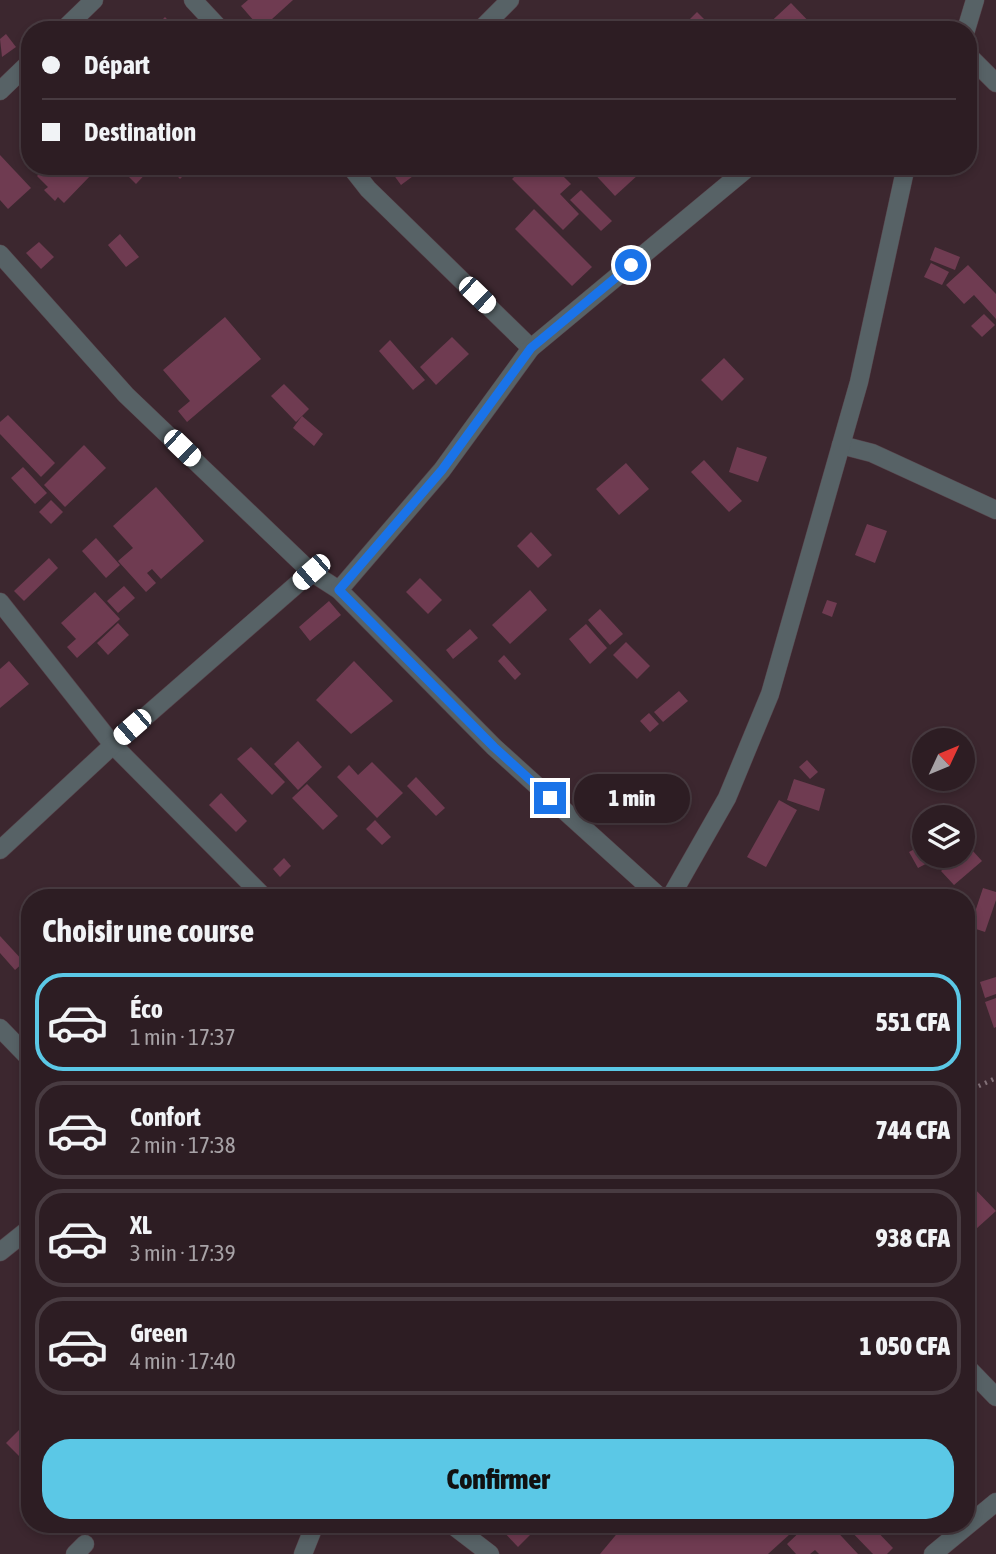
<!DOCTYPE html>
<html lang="fr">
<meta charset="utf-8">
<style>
:root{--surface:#2d1d23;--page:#392a30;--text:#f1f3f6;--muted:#a7a2a6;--line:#483b41;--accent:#5bc8e6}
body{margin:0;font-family:"Asap Condensed",sans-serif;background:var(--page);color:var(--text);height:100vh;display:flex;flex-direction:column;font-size:26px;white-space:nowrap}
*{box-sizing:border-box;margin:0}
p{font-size:23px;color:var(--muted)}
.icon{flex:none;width:38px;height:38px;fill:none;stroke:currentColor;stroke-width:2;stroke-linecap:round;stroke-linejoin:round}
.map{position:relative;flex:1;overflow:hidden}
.drawer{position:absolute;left:21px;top:889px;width:954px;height:644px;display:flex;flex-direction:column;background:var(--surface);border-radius:28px;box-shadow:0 4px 10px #0003,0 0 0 2px var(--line)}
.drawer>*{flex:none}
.guide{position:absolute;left:21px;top:21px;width:956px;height:154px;border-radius:28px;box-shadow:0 4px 10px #0003,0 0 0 2px var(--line);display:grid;align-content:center;height:154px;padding:0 21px;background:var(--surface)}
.needle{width:46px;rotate:46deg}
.tools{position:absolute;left:912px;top:728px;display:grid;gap:14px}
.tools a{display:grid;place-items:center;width:63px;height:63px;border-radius:50%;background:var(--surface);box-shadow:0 4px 10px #0003,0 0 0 2px var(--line);font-size:35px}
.end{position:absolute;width:32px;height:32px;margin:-16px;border:9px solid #1a73e8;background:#fff;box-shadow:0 0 0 4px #fff}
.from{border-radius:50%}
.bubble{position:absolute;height:49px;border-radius:24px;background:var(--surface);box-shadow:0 4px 10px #0003,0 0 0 2px var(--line);font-size:23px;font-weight:800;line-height:49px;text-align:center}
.car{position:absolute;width:21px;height:42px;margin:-21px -10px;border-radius:9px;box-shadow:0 0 5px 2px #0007;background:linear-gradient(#fff 24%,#345 0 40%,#fff 0 76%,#345 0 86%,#fff 0)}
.guide b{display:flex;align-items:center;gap:24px;height:66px;font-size:26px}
.guide b+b{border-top:2px solid var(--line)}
.guide i{width:18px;height:18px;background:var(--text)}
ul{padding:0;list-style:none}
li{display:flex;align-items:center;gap:21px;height:98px;margin:0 14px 10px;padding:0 7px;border:4px solid var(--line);border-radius:28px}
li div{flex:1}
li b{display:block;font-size:26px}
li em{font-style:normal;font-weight:800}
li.selected{border-color:var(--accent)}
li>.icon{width:63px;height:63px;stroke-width:1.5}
h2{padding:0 21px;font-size:32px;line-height:84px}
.button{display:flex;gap:14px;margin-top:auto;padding:14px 21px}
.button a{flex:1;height:80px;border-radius:28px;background:var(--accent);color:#111;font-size:28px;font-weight:800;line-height:80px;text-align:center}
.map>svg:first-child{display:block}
.building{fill:#6f3b51}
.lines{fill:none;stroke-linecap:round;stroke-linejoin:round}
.street-casing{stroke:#57434b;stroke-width:19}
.path{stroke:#837178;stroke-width:4.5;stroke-dasharray:2 5;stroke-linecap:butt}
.street{stroke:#576266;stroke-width:18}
.route{stroke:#1a73e8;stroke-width:9}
</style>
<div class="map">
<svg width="996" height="1554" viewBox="0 0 996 1554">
<rect width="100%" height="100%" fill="#3c272f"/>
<g class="building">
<path d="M248,0H293L261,29L241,6Z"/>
<path d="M791,3L817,30H766L764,28Z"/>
<path d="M697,12L707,22L698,30H692L686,23Z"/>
<path d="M165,17L177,30H152Z"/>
<path d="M6,34L16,47L2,57L0,39Z"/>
<path d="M0,155L31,188L8,209L0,200Z"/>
<path d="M46,166H82L91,175L64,203L58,197L55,201L44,190L48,187L37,176Z"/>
<path d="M118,166H153L136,184Z"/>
<path d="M168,166H193L180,179Z"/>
<path d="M403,166H423L424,168L401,185L393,174Z"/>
<path d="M525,166H553L571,184L560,194L579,214L563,230L512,179Z"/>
<path d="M591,166H632L639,174L615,196L589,168Z"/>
<path d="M581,190L612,221L601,231L570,200Z"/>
<path d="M534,209L592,267L572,286L515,229Z"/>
<path d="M120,234L139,257L126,267L108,245Z"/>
<path d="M39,242L54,257L41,269L26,253Z"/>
<path d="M935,247L960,257L955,270L930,260Z"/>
<path d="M931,263L949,272L942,285L924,277Z"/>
<path d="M968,265L996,294V319L974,295L964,304L946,285Z"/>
<path d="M984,314L995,325L982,337L971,326Z"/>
<path d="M225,317L261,359L187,422L178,411L190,401L163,370Z"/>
<path d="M452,337L469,354L436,385L420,367Z"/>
<path d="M390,340L425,380L413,390L379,351Z"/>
<path d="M724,358L744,379L722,401L701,380Z"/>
<path d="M284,384L309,409L296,422L271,396Z"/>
<path d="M8,415L55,463L41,477L0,434V422Z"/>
<path d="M302,416L323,434L314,446L293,428Z"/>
<path d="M84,445L106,468L65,507L44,485Z"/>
<path d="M737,447L767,457L758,482L729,472Z"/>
<path d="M704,460L742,501L729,512L691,472Z"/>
<path d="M626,463L649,489L619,515L596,489Z"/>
<path d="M23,467L47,493L35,504L11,478Z"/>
<path d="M156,487L204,541L161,579L152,569L147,573L156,583L146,592L118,561L133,548L113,526Z"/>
<path d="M51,500L63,512L51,524L39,512Z"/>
<path d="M867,524L887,531L875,563L855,555Z"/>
<path d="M531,532L552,555L538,568L517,546Z"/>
<path d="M96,538L120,565L106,578L82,551Z"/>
<path d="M49,558L58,568L24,601L14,591Z"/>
<path d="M420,578L442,600L428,614L406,592Z"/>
<path d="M124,586L135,598L118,613L107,601Z"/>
<path d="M530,590L547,610L510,644L492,625Z"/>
<path d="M95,592L120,619L77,658L67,647L76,639L61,623Z"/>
<path d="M827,600L837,603L832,617L822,613Z"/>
<path d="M329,601L341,615L310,641L299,627Z"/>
<path d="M600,609L623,634L610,645L588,620Z"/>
<path d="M118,623L129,635L108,655L97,643Z"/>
<path d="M586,624L607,648L590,664L569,639Z"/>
<path d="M470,629L478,638L453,659L446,650Z"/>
<path d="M626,642L650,666L637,679L613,655Z"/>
<path d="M504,655L521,674L515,680L498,661Z"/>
<path d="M9,661L29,684L0,708V669Z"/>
<path d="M354,661L393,701L351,734L316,700Z"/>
<path d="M679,691L688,701L663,722L654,712Z"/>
<path d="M649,713L659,724L650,732L640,721Z"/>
<path d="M298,741L322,767L298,790L274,764Z"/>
<path d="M251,747L285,782L272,795L237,759Z"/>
<path d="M807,760L818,772L810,779L799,767Z"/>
<path d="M372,762L403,793L377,818L337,777L349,765L358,775Z"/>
<path d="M416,777L445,808L436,816L407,786Z"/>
<path d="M794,779L825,789L819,811L787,800Z"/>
<path d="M307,784L338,816L323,830L292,798Z"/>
<path d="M221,793L247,821L236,832L209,805Z"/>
<path d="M779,800L797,810L766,867L747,857Z"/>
<path d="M375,820L391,837L382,845L366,829Z"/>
<path d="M962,839L982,861L954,885L941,871L955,858L953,856H962Z"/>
<path d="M924,844V856H941L918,868L909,852Z"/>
<path d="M284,858L291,866L280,877L273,869Z"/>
<path d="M983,888L996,892V900L985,932L970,927Z"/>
<path d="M0,936L24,962L15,970L0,953Z"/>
<path d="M996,977V994L985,998L980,982Z"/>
<path d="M996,998V1027L994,1028L985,1002Z"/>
<path d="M972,1186L996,1211L976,1229L966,1218V1192Z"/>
<path d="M19,1430L30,1440V1467L6,1443Z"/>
<path d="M352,1524H381L378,1533Z"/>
<path d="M508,1524H541L518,1547L502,1530Z"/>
<path d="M625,1524H801L768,1554H600Z"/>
<path d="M808,1524H830L858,1554H819L815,1550L810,1554H796L787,1544Z"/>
<path d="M844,1524H870L893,1548L887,1554H873Z"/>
</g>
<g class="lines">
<defs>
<g id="street">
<path d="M193,0L221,30"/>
<path d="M63,30L94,0"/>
<path d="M480,30L510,0"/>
<path d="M966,30L975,0"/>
<path d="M968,55L996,83"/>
<path d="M0,91L30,62"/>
<path d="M350,166L368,189L531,348"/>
<path d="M0,254L126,395L311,572L339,590L494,747L661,898"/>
<path d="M841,445L872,453L996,510"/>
<path d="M339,590L442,470L531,348L750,166"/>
<path d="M0,602L113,745L265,898"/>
<path d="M0,850L113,745L311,572"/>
<path d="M670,898L727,798L770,694L859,382L906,166"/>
<path d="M0,1028L30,1059"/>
<path d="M0,1252L30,1228"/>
<path d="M966,1366L996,1397"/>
<path d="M451,1524L490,1554"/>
<path d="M75,1554L85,1544"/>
<path d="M303,1554L315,1524"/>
<path d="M933,1554L996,1502"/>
</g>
</defs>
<use href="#street" class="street-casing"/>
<path class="path" d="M966,1092L996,1078"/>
<use href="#street" class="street"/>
</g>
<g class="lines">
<path class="route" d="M550,798L494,747L339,590L442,470L531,348L631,265"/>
</g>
</svg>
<div class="tools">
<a><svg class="needle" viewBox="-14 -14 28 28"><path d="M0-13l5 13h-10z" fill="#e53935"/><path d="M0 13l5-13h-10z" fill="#a7a2a6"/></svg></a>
<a><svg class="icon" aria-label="layers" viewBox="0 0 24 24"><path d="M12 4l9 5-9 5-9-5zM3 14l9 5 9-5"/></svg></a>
</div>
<i class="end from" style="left:631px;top:265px"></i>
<i class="end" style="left:550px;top:798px"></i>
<div class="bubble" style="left:574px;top:774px;width:116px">1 min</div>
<i class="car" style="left:477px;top:295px;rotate:134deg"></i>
<i class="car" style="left:182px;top:448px;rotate:134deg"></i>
<i class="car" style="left:311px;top:572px;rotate:229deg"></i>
<i class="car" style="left:132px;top:727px;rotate:229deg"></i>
<div class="guide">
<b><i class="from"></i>Départ</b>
<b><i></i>Destination</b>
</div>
<section class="drawer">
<h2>Choisir une course</h2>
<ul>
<li class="selected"><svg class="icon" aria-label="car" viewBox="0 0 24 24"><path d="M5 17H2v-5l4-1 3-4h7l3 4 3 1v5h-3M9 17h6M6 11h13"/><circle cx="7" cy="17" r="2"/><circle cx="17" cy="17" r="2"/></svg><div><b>Éco</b><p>1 min · 17:37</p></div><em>551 CFA</em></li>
<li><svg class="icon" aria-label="car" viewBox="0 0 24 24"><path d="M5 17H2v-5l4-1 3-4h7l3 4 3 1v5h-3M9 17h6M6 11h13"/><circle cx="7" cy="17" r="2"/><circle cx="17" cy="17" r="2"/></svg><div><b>Confort</b><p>2 min · 17:38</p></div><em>744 CFA</em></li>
<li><svg class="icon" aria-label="car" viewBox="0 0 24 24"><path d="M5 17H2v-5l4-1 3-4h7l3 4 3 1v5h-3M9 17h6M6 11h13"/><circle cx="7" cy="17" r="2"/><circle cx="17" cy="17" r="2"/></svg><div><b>XL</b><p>3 min · 17:39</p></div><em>938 CFA</em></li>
<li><svg class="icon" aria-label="car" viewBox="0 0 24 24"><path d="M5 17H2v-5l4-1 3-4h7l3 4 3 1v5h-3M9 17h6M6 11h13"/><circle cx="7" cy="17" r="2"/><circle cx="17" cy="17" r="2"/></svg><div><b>Green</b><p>4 min · 17:40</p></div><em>1 050 CFA</em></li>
</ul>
<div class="button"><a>Confirmer</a></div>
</section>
</div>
